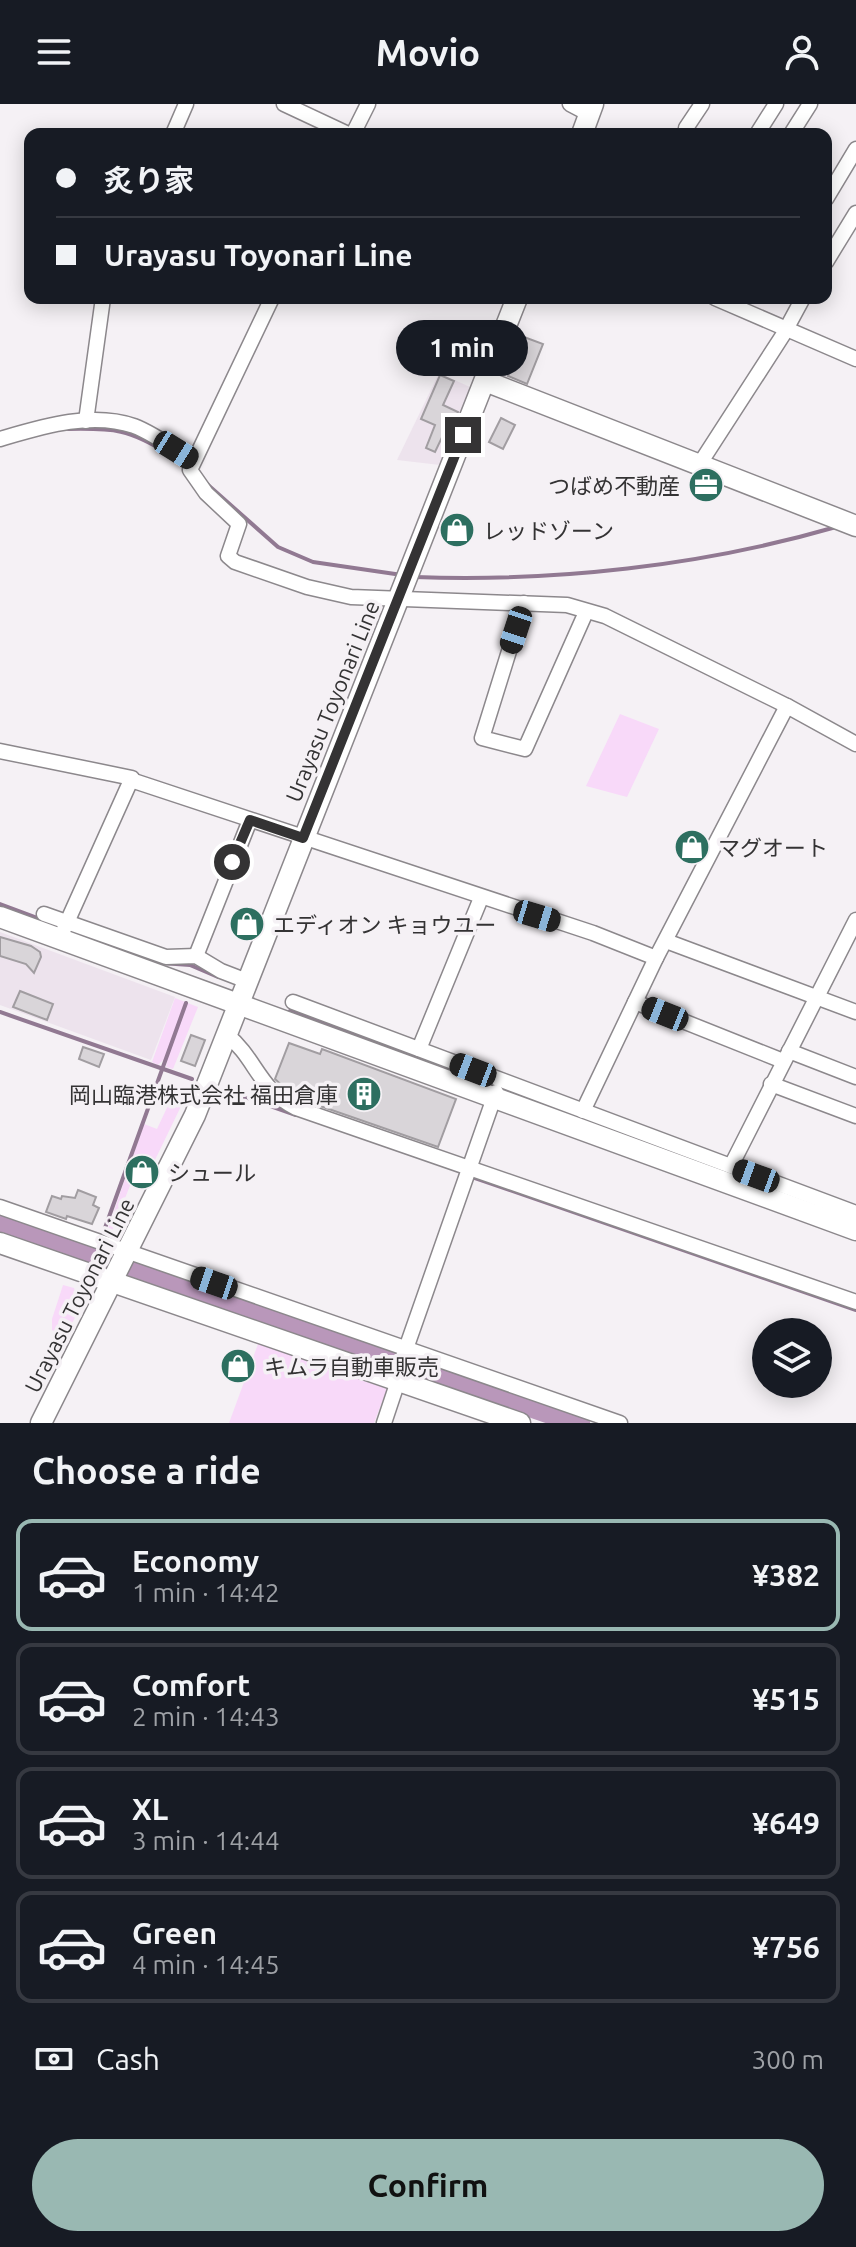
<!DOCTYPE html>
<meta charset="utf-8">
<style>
:root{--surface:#171b24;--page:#20242c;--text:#f1f3f6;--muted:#9ea1a6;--line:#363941;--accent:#99b8b2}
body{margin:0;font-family:Ubuntu,"Noto Sans JP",sans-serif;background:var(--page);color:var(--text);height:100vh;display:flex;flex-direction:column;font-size:30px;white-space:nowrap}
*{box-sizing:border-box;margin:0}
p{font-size:26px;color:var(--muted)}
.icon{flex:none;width:44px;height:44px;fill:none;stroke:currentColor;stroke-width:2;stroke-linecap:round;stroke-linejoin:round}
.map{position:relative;height:1319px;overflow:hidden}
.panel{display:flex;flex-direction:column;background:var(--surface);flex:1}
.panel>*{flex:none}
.hud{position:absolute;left:24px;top:24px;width:808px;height:176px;border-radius:16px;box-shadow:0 4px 20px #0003;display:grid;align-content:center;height:176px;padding:0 32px;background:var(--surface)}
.tools{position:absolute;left:752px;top:1214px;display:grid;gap:16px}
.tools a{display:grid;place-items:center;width:80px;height:80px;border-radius:50%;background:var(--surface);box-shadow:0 4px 20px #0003;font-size:40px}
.end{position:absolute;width:36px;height:36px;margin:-18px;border:10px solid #343334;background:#fff;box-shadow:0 0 0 4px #fff}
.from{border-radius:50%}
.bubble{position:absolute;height:56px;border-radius:28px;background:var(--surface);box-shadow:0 4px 20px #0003;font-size:26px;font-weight:700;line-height:56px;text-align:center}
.car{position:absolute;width:24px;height:48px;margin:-24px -12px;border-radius:10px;box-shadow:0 0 6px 2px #0007;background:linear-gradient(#222 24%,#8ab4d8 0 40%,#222 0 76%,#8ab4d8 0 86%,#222 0)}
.hud b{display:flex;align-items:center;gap:28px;height:76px;font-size:30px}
.hud b+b{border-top:2px solid var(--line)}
.hud i{width:20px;height:20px;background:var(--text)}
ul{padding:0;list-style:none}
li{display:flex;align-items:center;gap:24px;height:112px;margin:0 16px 12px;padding:0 16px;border:4px solid var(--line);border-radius:16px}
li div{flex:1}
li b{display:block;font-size:30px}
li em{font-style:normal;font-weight:700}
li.active{border-color:var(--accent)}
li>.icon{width:72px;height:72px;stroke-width:1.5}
h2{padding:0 32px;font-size:36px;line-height:96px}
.pay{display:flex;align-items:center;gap:20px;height:88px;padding:0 32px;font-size:30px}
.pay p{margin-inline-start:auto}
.primary-button{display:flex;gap:16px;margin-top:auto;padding:16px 32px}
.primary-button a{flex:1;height:92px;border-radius:48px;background:var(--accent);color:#111;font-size:32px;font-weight:700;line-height:92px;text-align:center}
header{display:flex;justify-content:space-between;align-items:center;height:104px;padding:0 32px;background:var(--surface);font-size:36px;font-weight:700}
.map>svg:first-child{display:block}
.built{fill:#ede3ed}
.green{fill:#f8d9f9}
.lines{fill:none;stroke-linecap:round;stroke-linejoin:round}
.stream{stroke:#917992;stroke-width:4}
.river{stroke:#b997ba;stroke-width:22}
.building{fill:#d9d5d9;stroke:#a19da1;stroke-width:2}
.street-casing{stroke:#8c888c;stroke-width:17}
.secondary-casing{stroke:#8c888c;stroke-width:23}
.street{stroke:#fff;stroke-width:14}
.secondary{stroke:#fff;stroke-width:20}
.route{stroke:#343334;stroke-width:10}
.labels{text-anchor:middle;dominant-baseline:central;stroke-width:7;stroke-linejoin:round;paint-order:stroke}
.poi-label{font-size:22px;fill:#343334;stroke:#f5f1f5;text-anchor:start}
.street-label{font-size:22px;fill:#343334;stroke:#f5f1f5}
</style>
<header><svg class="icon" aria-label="menu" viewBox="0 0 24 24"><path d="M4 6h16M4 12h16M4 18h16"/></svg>Movio<svg class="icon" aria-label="person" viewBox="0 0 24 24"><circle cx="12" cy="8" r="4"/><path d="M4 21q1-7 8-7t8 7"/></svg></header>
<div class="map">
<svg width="856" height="1319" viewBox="0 0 856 1319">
<rect width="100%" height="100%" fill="#f5f1f5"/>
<g class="built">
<path d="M439,269L470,283L440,361L397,356Z"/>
<path d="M0,828L175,893L151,956L0,901Z"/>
</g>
<g class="green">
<path d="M620,610L659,625L627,693L586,682Z"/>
<path d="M175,894L198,903L173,965L166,963L167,957L163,956L158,961L152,958Z"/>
<path d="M172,993L184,996L154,1058L141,1054L108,1137L104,1136L144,1020L157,1025Z"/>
<path d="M63,1181L74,1184L81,1202L65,1233L52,1226V1215Z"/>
<path d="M258,1240L387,1285L374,1319H229Z"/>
</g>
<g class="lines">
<g class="stream">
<path d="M68,325C114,324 129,325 169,350"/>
<path d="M207,380L278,443L313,458L402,471"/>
<path d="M415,473C555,478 701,462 836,423"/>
<path d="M0,800L43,816"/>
<path d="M162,859L190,861L218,873"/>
<path d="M290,907L485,979"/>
<path d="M0,908L192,975"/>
<path d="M227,987L296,1011"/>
<path d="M510,988L711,1062"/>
<path d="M475,1074L856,1206"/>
<path d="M101,1135L186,899"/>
<path d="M95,1151L98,1143"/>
</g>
<path class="river" d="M0,1118L579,1319"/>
</g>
<g class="building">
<path d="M524,233L543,240L527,280L508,272Z"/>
<path d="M440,271L454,277L443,301L458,308L450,329L445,327L435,348L426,344L435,321L421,315Z"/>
<path d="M501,314L515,321L503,345L489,338Z"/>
<path d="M0,833L31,842L40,848L41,853L34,869L26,860L0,852Z"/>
<path d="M20,887L53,900L47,916L13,903Z"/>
<path d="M191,931L205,936L195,962L181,957Z"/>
<path d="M289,939L320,950L322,945L456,995L438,1043L300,995L289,988L275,975Z"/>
<path d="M83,943L104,950L99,963L79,955Z"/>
<path d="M78,1086L96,1093L93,1101L99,1104L92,1120L67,1112L66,1115L46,1108L52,1092L61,1095L62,1092L75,1094Z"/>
</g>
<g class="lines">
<defs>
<g id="street">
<path d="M284,0L348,30"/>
<path d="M570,0L589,10"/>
<path d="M686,24L702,0"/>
<path d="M173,30L186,0"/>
<path d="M353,30L368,0"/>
<path d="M757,30L776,0"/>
<path d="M791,30L810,0"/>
<path d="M826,95L856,45"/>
<path d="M826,158L856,109"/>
<path d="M272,194L190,366L206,389L239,420L228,452L235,458L307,483L351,493L567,501L605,512L787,602L856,640"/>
<path d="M715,194L856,255"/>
<path d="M86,317L103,194"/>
<path d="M0,335C41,323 91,307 134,322C155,330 174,345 193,357"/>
<path d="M699,361L783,231L803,194"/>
<path d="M524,499L482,634L525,645L586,508"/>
<path d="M0,647L132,674L131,676L593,829L656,854"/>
<path d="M44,810L166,853L196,852L221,867L247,877"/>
<path d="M64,825L131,676"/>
<path d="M666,837L856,908"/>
<path d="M196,852L250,716"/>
<path d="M293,898L856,1109"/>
<path d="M635,898L783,957"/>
<path d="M227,931C256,954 258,985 296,1004L856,1198"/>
<path d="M419,945L481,794"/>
<path d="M789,947L856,973"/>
<path d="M771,980L856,1012"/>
<path d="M583,1007L656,854L787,602"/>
<path d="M731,1062L856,816"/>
<path d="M0,1103L620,1319"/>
<path d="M395,1276L496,988"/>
<path d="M384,1319L398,1277"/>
</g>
<g id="secondary">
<path d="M582,30L593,0"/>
<path d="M485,277L856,422"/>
<path d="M0,813L856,1126"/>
<path d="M0,1139L520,1319"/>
<path d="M41,1319L195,1011L517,194"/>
</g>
</defs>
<use href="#street" class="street-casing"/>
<use href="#secondary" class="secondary-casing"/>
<use href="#street" class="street"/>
<use href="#secondary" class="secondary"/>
</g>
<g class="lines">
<path class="route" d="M232,758L250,716L303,734L463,331"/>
</g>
<defs>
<symbol id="office-disc" viewBox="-11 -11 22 22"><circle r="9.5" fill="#2d6f60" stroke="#f5f1f5"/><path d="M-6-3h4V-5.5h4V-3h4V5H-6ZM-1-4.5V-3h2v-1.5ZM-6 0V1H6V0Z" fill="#fff"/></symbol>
<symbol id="shop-disc" viewBox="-11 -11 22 22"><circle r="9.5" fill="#2d6f60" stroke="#f5f1f5"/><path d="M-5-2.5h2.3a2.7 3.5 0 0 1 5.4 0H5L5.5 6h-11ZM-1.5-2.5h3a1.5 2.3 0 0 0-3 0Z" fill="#fff"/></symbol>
<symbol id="building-disc" viewBox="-11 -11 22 22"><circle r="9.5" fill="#2d6f60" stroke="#f5f1f5"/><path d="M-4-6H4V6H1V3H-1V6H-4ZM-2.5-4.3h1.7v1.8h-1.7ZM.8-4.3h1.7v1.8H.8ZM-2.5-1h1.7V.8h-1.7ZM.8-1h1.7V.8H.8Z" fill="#fff"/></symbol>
</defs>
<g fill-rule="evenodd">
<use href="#office-disc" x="686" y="361" width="40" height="40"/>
<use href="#shop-disc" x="437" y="406" width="40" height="40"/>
<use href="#shop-disc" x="672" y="723" width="40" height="40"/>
<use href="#shop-disc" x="227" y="800" width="40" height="40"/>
<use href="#building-disc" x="344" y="970" width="40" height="40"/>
<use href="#shop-disc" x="122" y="1048" width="40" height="40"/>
<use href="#shop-disc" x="218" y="1242" width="40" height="40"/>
</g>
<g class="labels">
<g class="poi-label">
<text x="680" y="381" text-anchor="end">つばめ不動産</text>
<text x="483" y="426">レッドゾーン</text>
<text x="718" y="743">マグオート</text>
<text x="273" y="820">エディオン キョウユー</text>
<text x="338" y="990" text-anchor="end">岡山臨港株式会社 福田倉庫</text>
<text x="168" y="1068">シュール</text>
<text x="264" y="1262">キムラ自動車販売</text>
</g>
<g class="street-label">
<text transform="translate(332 597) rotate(-68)">Urayasu Toyonari Line</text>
<text transform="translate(79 1191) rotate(-63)">Urayasu Toyonari Line</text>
</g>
</g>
</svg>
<div class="tools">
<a><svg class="icon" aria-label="layers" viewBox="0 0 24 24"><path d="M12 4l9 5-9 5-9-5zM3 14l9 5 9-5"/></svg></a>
</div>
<i class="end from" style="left:232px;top:758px"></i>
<i class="end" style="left:463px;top:331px"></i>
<div class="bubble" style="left:396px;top:216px;width:132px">1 min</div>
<i class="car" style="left:176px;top:346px;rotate:122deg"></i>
<i class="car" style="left:516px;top:526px;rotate:198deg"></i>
<i class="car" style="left:537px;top:812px;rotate:107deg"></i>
<i class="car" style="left:665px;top:910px;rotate:292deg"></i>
<i class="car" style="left:473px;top:966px;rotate:291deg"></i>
<i class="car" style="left:756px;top:1072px;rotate:290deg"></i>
<i class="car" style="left:214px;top:1179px;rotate:289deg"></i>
<div class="hud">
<b><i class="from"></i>炙り家</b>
<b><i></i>Urayasu Toyonari Line</b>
</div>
</div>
<section class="panel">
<h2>Choose a ride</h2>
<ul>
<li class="active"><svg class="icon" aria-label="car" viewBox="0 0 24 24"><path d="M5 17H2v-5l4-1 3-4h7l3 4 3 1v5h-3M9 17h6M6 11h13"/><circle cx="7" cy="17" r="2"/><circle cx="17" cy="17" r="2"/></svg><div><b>Economy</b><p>1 min · 14:42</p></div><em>¥382</em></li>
<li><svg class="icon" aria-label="car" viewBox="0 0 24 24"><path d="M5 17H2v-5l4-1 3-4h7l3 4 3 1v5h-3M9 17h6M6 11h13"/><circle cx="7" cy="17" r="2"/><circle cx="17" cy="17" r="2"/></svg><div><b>Comfort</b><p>2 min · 14:43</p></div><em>¥515</em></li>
<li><svg class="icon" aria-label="car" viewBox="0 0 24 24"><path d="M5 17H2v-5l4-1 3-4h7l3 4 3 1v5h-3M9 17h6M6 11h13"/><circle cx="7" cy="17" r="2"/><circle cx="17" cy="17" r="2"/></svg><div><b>XL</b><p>3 min · 14:44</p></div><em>¥649</em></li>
<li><svg class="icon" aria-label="car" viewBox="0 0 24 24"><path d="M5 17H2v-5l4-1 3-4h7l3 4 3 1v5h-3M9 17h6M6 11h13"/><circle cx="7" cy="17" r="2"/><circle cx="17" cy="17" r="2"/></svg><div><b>Green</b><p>4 min · 14:45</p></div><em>¥756</em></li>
</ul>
<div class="pay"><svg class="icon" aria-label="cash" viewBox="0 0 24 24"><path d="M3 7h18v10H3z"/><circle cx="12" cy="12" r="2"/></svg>Cash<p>300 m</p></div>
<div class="primary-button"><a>Confirm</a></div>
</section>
